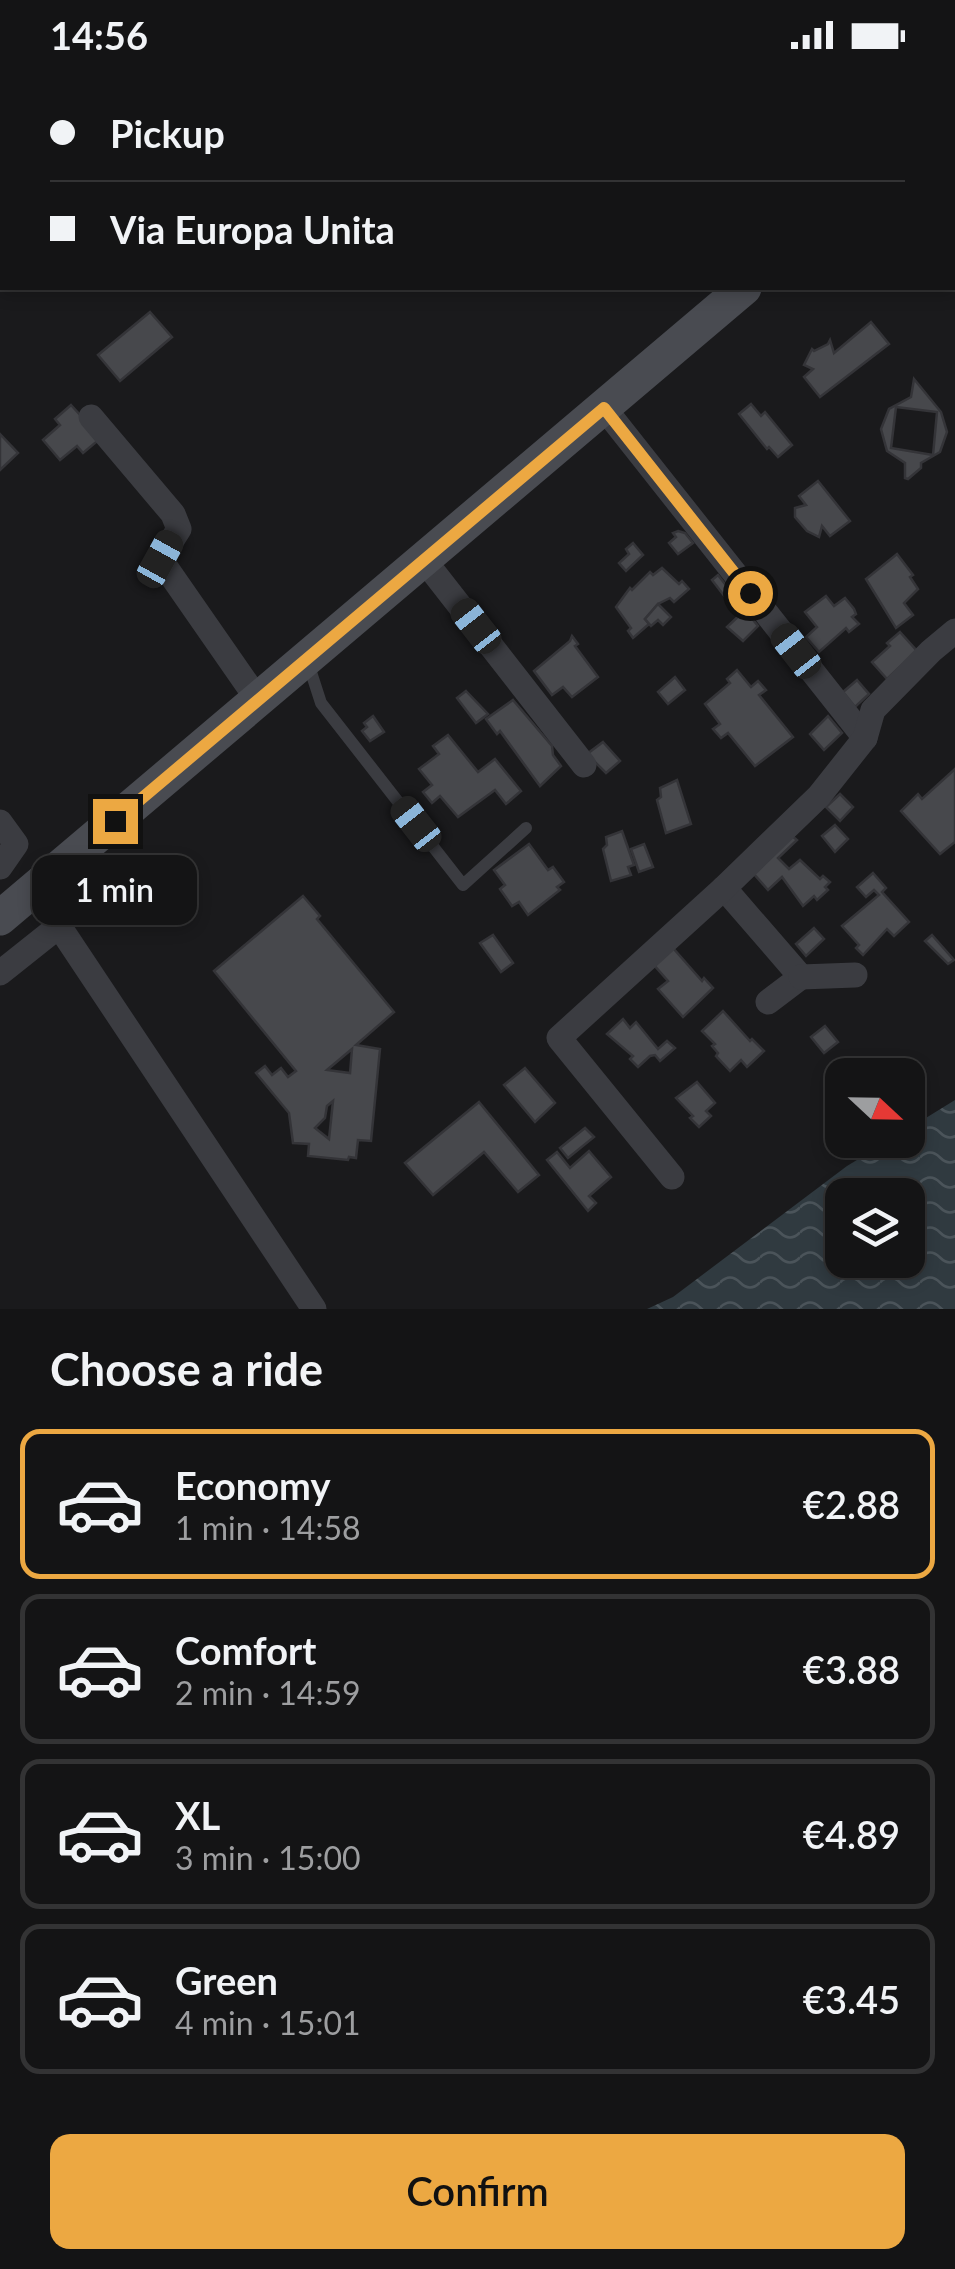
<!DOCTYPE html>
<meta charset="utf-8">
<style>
:root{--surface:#141415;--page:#1d1d1e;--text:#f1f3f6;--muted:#9d9ea0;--line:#333334;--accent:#eca842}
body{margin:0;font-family:Lato,sans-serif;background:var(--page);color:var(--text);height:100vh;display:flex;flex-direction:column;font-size:38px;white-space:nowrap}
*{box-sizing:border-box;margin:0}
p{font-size:32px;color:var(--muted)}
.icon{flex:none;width:55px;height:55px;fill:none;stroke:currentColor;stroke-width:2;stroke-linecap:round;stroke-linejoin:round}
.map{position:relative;height:1239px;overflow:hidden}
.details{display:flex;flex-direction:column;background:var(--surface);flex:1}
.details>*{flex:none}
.hud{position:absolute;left:0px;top:0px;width:955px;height:220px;box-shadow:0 5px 15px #0003,0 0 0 2px var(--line);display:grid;align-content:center;height:220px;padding:0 50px;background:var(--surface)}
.needle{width:65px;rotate:112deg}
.tools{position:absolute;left:825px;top:988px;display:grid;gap:20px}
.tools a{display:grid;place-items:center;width:100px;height:100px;border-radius:20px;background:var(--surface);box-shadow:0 5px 15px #0003,0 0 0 2px var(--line);font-size:50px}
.end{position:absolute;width:45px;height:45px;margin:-22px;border:12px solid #eca842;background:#111;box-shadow:0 0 0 5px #111}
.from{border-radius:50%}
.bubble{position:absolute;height:70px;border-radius:20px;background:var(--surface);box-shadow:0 5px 15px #0003,0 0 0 2px var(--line);font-size:32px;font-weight:600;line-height:70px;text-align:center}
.car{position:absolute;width:30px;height:60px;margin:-30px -15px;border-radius:12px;box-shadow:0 0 8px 2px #0007;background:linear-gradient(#222 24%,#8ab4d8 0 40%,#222 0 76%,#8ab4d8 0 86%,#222 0)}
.hud b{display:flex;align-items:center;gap:35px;height:95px;font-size:38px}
.hud b+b{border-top:2px solid var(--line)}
.hud i{width:25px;height:25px;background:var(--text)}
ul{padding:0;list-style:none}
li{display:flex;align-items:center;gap:30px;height:150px;margin:0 20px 15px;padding:0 30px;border:5px solid var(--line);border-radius:20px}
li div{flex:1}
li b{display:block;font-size:38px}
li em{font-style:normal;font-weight:600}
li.on{border-color:var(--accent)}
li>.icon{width:90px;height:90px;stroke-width:1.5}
h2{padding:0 50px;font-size:45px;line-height:120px}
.button{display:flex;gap:20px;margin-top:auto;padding:20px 50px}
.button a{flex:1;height:115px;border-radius:20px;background:var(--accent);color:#111;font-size:40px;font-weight:600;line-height:115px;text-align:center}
.status{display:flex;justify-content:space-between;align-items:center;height:70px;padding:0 50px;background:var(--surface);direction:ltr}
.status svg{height:28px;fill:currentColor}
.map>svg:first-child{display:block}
.water{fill:url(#water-waves);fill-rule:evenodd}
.building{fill:#47484c;stroke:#343438;stroke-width:2.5;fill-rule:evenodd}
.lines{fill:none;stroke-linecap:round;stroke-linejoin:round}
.lane{stroke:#3b3c41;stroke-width:12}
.street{stroke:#3b3c41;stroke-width:25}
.secondary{stroke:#494b51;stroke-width:35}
.route{stroke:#eca842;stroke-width:12}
</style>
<div class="status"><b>14:56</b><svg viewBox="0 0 49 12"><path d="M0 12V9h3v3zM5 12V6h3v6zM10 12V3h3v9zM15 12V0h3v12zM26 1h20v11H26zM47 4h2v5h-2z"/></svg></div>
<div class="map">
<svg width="955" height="1239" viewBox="0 0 955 1239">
<defs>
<pattern id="water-waves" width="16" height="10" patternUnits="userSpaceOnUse" patternTransform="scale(2.5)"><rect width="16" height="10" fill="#303a40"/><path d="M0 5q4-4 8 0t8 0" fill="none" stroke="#4b545a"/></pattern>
</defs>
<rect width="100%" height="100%" fill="#1a1a1c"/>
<path class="water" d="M955,1030V1239H647L673,1227L847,1096L890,1070H908V1059ZM842,1125H908V1190H842Z"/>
<g class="building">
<path d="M150,242L172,267L120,311L98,285Z"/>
<path d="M871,252L889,274L820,327L804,307L813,299L804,295L812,279L814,281L828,274L830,270L834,283Z"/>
<path d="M914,309L941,342L947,362L940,382L921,393V398L908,409L905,408V393L887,381L881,359L889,339L911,327ZM896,337L937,342L933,385L891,378Z"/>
<path d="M751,334L761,346L765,342L792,375L778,387L769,377L767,379L739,344Z"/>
<path d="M71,335L101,368L83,383L77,376L60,390L43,370L60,355L55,349Z"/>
<path d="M0,364L18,383L0,400Z"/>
<path d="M818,411L850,451L830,466L822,456L819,467L807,461L795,447V438L806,435L799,426Z"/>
<path d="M678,461L685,463L693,473L678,484L669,473L676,467L673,463Z"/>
<path d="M633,473L643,485L626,501L619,493L629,484L626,479Z"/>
<path d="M897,484L913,505L910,507L918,519L904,533L913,545L896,558L866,509Z"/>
<path d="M662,498L679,514L682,511L689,519L674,532L670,528L658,534L645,549L649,554L633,568L628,561L631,558L616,537L630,518L632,520L650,502L653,505Z"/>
<path d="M718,505L738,531L732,536L712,510Z"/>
<path d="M826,526L834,536L845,528L854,539L856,544L852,547L859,554L849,562L846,558L819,582L806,567L817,557L805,542Z"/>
<path d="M658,534L671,547L663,555L658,550L651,556L645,549Z"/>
<path d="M745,540L758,556L743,571L727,557Z"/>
<path d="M900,562L917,581L887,609L872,592L890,576L887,573Z"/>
<path d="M572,566L578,574L575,576L598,607L572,627L563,617L552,625L534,601L570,571Z"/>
<path d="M737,600L751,617L758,611L766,620L759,625L793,667L755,696L728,663L721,668L713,659L720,654L705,634L730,613L727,609Z"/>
<path d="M675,607L685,620L668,634L658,622Z"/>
<path d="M857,610L869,624L855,637L843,622Z"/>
<path d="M466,621L488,644L476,653L457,628Z"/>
<path d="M513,630L552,676L553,685L561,696L540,716L500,661L497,664L486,649Z"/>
<path d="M373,646L384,662L370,671L362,661L367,657L364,653Z"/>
<path d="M828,646L842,663L824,680L810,664Z"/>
<path d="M448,665L478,702L495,689L521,721L506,734L495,720L458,747L440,726L432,733L423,722L432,715L419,699L439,684L433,676Z"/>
<path d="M603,672L620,691L606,703L587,684Z"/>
<path d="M955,699V772L940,784L901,741L918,724L922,729Z"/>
<path d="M677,710L691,754L666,763L657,730L661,727L660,718Z"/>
<path d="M840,724L853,737L840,751L826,737Z"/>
<path d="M835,755L848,769L835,782L822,766Z"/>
<path d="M622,761L634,795L628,797L631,805L611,811L603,779L607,775L606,767Z"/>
<path d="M791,765L797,770L778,788L789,799L800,790L820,809L823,806L830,812L825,817L828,820L817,830L814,826L803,836L782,807L768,820L753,803Z"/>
<path d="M529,774L548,800L553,797L564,812L557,817L560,820L528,845L519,832L512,836L500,819L505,815L494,800Z"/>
<path d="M644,774L653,797L639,802L631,779Z"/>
<path d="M873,803L886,818L882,822L909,852L894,866L887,859L863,885L856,878L859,875L842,856L879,825L874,820L866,827L857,817Z"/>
<path d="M303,826L320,846L317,849L394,942L356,975L380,979L371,1071L358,1070L356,1088L349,1087L348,1090L308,1086L309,1074L293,1073L289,1043L256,1003L265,996L272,1005L281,998L288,1007L296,1001L214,901ZM352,979L350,1003L327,1000ZM333,1031L329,1069L315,1058L325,1048L327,1036Z"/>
<path d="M814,858L824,869L806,886L796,874Z"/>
<path d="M493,865L513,893L501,902L480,873Z"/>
<path d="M932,865L954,890L948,894L925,871Z"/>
<path d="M673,878L702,911L704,908L713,918L683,947L658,919L668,911L654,895Z"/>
<path d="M723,941L750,971L752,969L764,981L747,997L741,990L730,1001L716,986L718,983L712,976L715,974L702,961Z"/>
<path d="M623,949L630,958L636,952L658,979L667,971L675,978L660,991L655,985L650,986L638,997L630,989L633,986L607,964Z"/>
<path d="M825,956L838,972L824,983L811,967Z"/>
<path d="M525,998L555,1033L535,1052L504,1015Z"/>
<path d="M697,1012L715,1033L706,1041L711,1046L699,1057L690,1048L693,1046L676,1028Z"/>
<path d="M479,1032L539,1105L518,1122L484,1082L433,1125L405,1093Z"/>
<path d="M585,1058L594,1067L568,1088L560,1078Z"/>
<path d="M589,1081L611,1107L589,1126L596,1133L588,1141L547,1090L557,1082L570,1098Z"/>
</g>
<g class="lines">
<path class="lane" d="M304,595L311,602L321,633L463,815L526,758"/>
<g class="street">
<path d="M604,338L865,668"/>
<path d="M91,347L173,444L179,459L160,489L258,630"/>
<path d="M424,490L584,695"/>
<path d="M0,752L16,774L0,797"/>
<path d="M724,818L801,907L768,932"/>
<path d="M0,903L59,856L314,1239"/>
<path d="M801,907L855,905"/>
<path d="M672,1107L559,968L724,818L819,726L865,668L873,640L931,581L955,561"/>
</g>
<g class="secondary">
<path d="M952,38L955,36"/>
<path d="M0,848L744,218"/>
</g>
</g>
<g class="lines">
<path class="route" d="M115,751L604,338L750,523"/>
</g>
</svg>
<div class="tools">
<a><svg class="needle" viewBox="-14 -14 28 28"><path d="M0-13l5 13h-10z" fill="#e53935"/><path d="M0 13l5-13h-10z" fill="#9d9ea0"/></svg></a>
<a><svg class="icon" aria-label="layers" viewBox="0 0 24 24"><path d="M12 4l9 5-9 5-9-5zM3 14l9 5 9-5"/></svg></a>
</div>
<i class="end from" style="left:750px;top:523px"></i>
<i class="end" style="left:115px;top:751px"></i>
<div class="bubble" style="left:32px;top:785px;width:165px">1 min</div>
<i class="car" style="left:160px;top:489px;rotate:29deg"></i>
<i class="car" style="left:476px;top:556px;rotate:322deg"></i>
<i class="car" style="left:796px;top:581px;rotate:322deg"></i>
<i class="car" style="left:416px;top:754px;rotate:322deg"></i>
<div class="hud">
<b><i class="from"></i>Pickup</b>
<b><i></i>Via Europa Unita</b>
</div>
</div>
<section class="details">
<h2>Choose a ride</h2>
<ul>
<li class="on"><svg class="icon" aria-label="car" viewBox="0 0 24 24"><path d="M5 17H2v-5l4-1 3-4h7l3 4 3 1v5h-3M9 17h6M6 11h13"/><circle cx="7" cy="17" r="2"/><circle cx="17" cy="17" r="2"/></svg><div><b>Economy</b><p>1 min · 14:58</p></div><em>€2.88</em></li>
<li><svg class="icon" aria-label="car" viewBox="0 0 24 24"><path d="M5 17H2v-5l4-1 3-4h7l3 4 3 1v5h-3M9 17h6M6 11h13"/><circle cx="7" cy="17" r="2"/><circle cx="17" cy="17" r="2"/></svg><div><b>Comfort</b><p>2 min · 14:59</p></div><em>€3.88</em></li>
<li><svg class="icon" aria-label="car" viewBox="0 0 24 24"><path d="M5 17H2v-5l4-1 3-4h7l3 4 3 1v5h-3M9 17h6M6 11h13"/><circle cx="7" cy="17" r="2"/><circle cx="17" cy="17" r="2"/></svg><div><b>XL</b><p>3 min · 15:00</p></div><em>€4.89</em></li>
<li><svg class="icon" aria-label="car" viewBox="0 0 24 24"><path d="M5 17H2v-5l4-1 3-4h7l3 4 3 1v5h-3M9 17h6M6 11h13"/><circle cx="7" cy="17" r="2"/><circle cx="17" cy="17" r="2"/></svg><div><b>Green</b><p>4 min · 15:01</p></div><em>€3.45</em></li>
</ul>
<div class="button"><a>Confirm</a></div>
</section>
